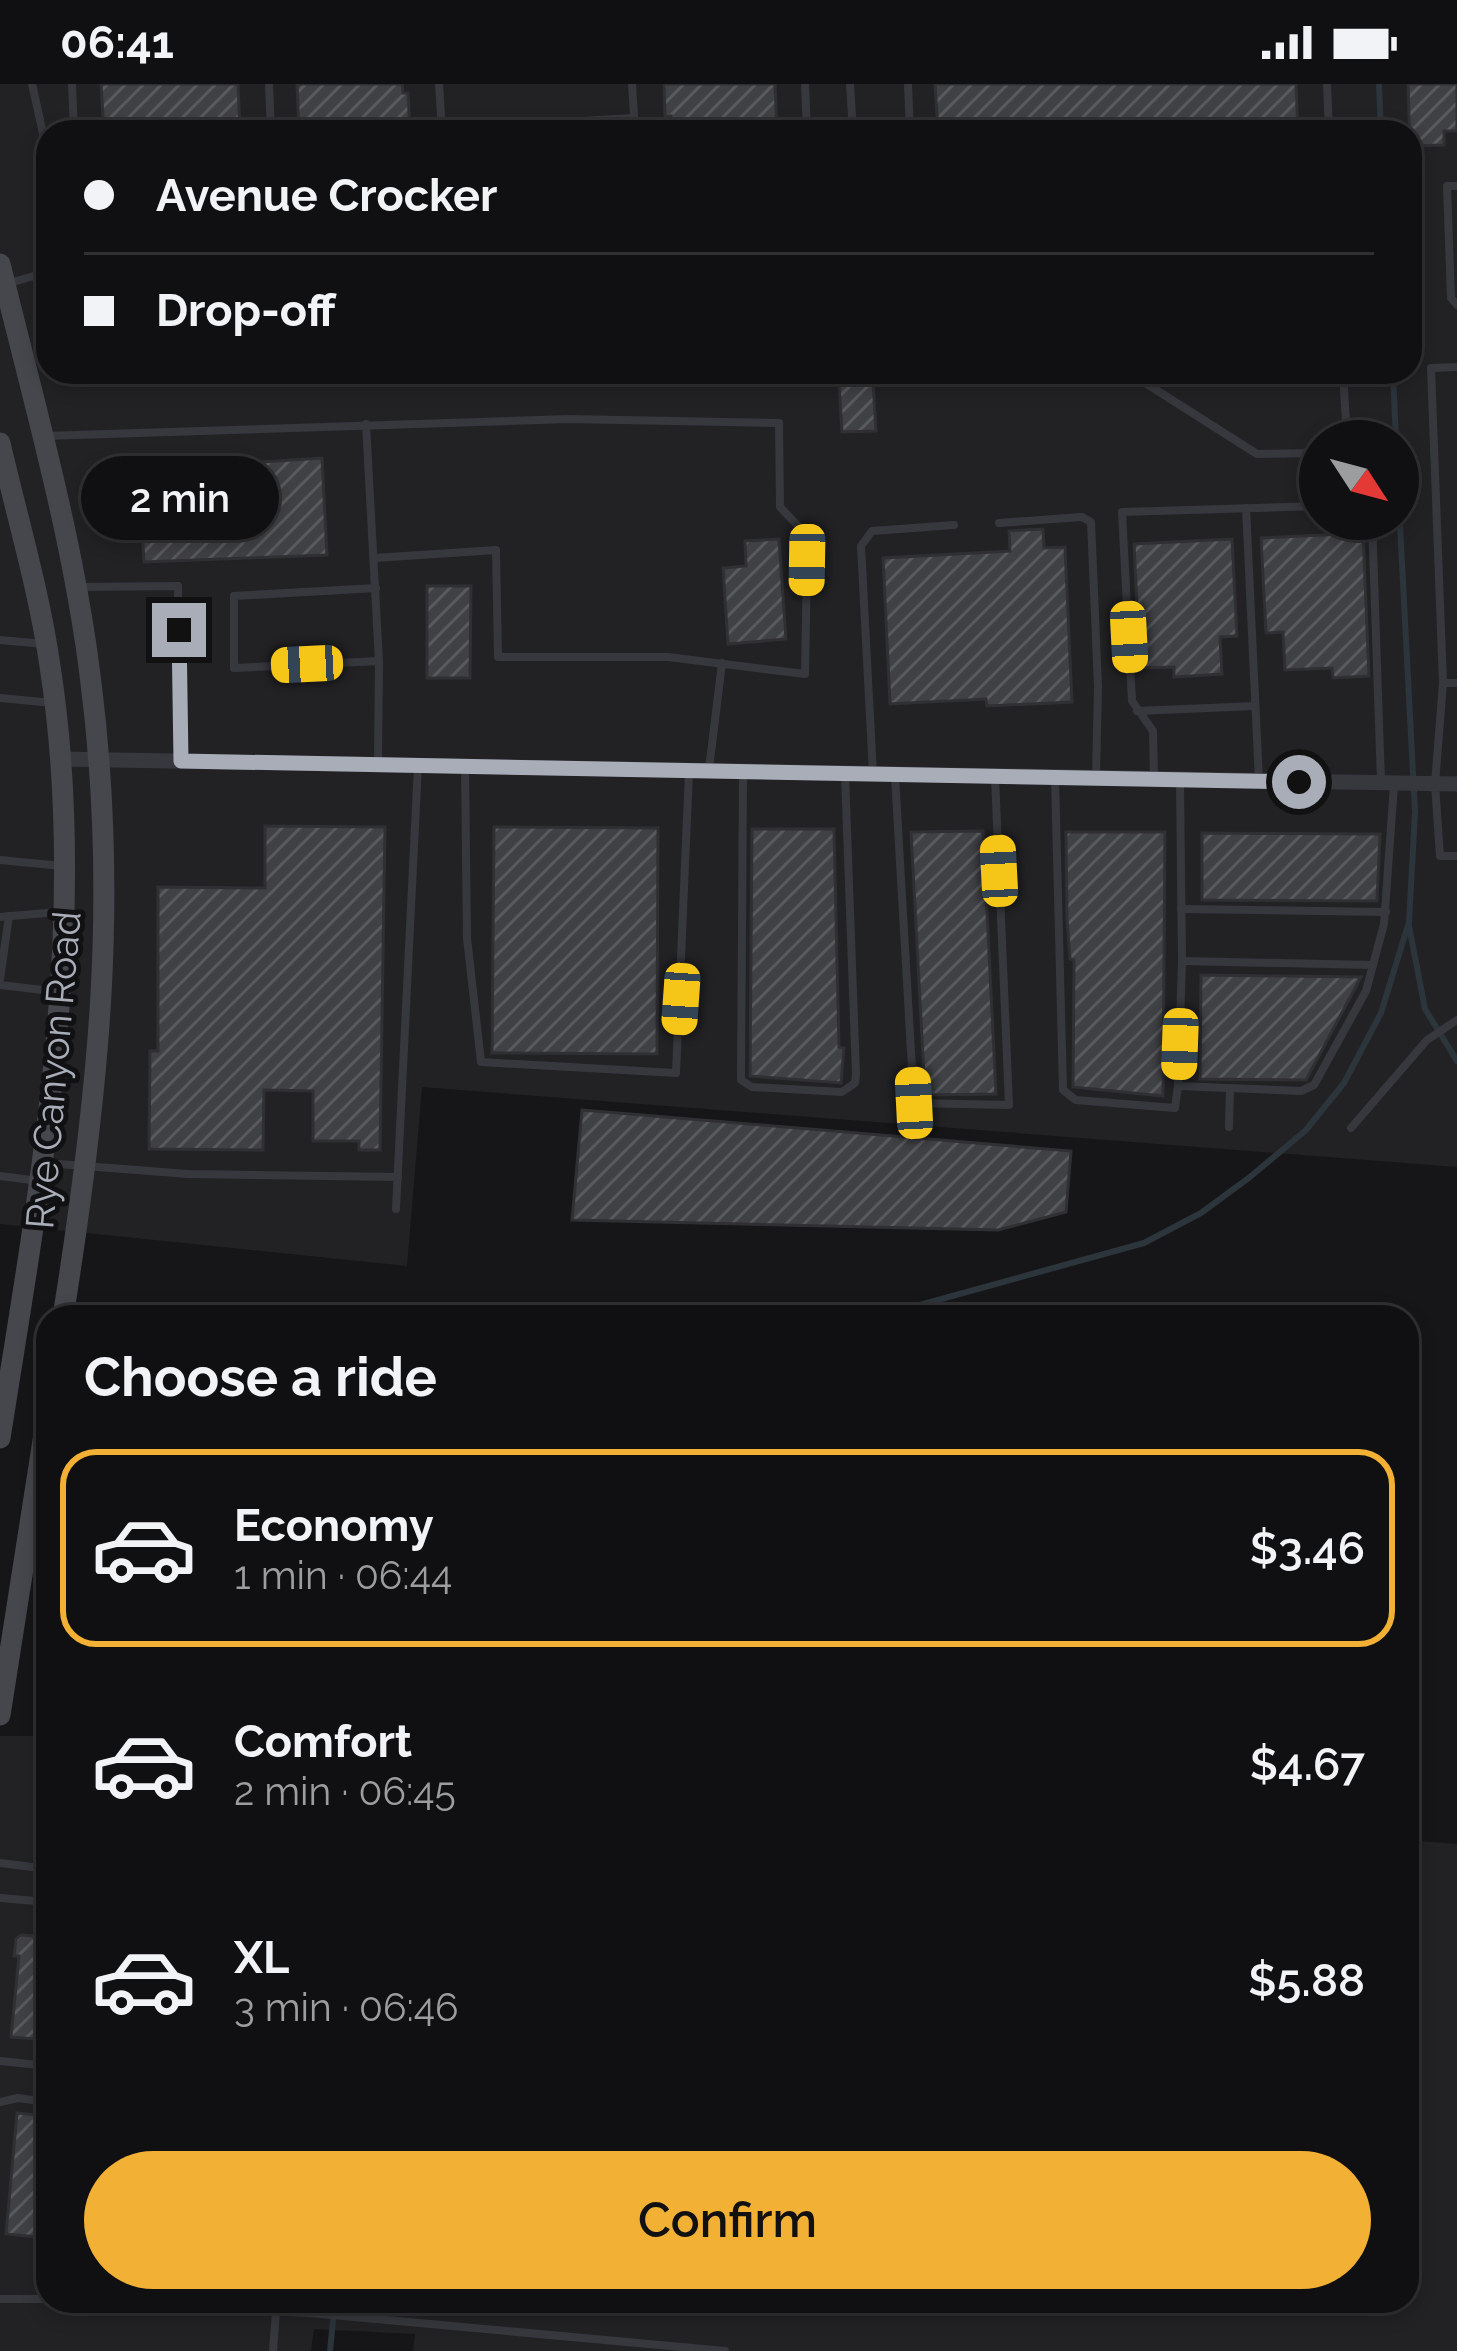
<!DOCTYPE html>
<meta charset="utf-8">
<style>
:root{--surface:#101012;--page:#1e1e20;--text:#f1f3f6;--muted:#9c9d9f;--line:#303032;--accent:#f2b134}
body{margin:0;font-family:Raleway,sans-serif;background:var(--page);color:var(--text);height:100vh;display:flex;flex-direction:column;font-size:45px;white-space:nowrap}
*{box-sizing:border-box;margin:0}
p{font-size:39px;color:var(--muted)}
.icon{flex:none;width:66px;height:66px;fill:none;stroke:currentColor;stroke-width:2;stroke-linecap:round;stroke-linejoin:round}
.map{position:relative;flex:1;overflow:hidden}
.panel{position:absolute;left:36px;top:1221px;width:1383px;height:1008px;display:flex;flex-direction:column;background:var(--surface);border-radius:36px;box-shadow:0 6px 18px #0003,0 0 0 3px var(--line)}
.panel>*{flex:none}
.top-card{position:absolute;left:36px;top:36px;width:1386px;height:264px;border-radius:36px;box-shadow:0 6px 18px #0003,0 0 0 3px var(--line);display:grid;align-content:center;height:264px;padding:0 48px;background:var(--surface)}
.needle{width:78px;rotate:126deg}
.controls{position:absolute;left:1299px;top:336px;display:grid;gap:24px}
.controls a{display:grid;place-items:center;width:120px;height:120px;border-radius:50%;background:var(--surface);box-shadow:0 6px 18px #0003,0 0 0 3px var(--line);font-size:60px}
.end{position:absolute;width:54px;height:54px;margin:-27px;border:15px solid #a8adb8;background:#111;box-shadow:0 0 0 6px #111}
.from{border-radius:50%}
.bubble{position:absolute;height:84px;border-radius:42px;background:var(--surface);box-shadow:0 6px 18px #0003,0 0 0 3px var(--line);font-size:39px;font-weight:600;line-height:84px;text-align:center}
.car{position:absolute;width:36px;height:72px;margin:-36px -18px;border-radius:15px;box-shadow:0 0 9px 3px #0007;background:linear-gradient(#f5c518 24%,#345 0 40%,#f5c518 0 76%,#345 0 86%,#f5c518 0)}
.top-card b{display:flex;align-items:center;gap:42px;height:114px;font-size:45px}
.top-card b+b{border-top:3px solid var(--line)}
.top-card i{width:30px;height:30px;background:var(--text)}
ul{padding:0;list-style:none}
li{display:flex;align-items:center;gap:36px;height:198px;margin:0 24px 18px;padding:0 24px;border:6px solid transparent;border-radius:36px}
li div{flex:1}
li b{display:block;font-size:45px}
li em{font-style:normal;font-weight:600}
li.current{border-color:var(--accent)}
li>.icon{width:108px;height:108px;stroke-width:1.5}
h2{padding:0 48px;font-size:54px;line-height:144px}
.button{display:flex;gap:24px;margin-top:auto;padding:24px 48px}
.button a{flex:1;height:138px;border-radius:72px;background:var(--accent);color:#111;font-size:48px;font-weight:600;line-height:138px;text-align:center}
.status{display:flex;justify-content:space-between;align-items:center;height:84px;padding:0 60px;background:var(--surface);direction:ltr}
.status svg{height:33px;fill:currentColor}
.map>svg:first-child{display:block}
.built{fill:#222225;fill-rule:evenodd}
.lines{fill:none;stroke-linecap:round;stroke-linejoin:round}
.stream{stroke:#2c353c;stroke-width:6}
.building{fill:url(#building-hatch);stroke:#303034;stroke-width:3}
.lane{stroke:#37383d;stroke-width:8}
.street{stroke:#37383d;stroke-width:15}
.secondary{stroke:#45474d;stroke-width:21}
.route{stroke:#a8adb8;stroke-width:15}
.labels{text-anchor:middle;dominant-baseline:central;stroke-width:10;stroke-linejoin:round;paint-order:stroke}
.street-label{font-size:39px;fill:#a8adb8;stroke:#111113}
</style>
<div class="status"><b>06:41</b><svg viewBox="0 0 49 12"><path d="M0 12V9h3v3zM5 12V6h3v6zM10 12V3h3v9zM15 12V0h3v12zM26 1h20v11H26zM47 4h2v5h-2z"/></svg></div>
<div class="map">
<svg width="1457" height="2267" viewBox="0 0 1457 2267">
<defs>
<pattern id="building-hatch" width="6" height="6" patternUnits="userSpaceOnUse" patternTransform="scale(3)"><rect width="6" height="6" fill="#404145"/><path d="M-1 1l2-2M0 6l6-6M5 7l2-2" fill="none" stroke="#595a5e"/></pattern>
</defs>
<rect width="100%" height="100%" fill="#161618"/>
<g class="built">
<path d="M0,0H1457V1083L422,1003L407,1182L0,1140ZM48,48H1410V288H48ZM1320,357H1398V435H1320Z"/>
<path d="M0,1652H48V2217H340L428,2224L430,2217H1407V1756L1457,1760V2267H413L415,2250L314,2245L311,2267H0Z"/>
</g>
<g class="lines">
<g class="stream">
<path d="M1379,0L1381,48"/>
<path d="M1393,288L1396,357"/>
<path d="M1409,842L1425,925L1457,977"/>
<path d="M876,1233L1144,1159L1201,1129L1250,1093L1306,1046L1344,999L1381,929L1409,838L1415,728L1398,403"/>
<path d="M330,2267L335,2217"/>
</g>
</g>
<g class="building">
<path d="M101,0H238L240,48H104Z"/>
<path d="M297,0H402L403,9H408L410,46L299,48Z"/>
<path d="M664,0H775L777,48H671V32L665,33Z"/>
<path d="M935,0H1296L1298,48H938Z"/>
<path d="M1408,0H1457V47H1444V61L1410,62Z"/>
<path d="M873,298L876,347L842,348L839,300Z"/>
<path d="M151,373L152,385L322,374L327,471L144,478L142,443L120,444L116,375Z"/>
<path d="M1043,445L1044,464L1065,463L1072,618L987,622L986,615L890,620L883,474L1010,467L1009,447Z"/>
<path d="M1363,449L1369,592L1333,594L1332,584L1285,586L1283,548L1266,549L1261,454Z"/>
<path d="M779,455L786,555L728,560L723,484L746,482L745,457Z"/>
<path d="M1232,455L1237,552L1220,553L1222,590L1174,593V583L1140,584L1134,460Z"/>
<path d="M427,502H471L470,594H427Z"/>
<path d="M265,742L385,743L380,1066H359V1057H313V1007L264,1006L263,1066L149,1065L150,967H158V803L265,804Z"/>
<path d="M494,743L658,744L657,970L492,969Z"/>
<path d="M752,745H834L839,963L844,964L841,999L750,992Z"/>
<path d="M983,747L996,1010L925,1011L911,748Z"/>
<path d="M1066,748H1165L1163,1012L1073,1003L1074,876L1070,875L1067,834Z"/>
<path d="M1202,749L1380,750L1377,817L1202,816Z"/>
<path d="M1201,891L1361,893L1306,996L1200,995Z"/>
<path d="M582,1026L1071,1067L1066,1128L998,1146L572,1136Z"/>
<path d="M21,1851L48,1853V1956L11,1953L19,1872H14L16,1855Z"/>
<path d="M17,2029L48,2032V2154L6,2150Z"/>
</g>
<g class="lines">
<g class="lane">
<path d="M32,0L48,72"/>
<path d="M72,0L74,48"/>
<path d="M269,0L271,48"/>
<path d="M439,0L442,47"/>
<path d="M632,0L635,48"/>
<path d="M805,0L807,48"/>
<path d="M850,0L853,48"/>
<path d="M908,0L910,48"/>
<path d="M1327,0L1329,48"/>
<path d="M442,45L634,34"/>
<path d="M1457,102H1447L1451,214L1457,221"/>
<path d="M6,200L48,188"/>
<path d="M1457,283L1431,284L1443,599L1435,700L1440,772H1457"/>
<path d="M1128,288L1257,370L1320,369"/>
<path d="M1343,288L1347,357"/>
<path d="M366,340L379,577L378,678"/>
<path d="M44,352L569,335L779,339L780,423L800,444L807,476L805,590L668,573H498L496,466L374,474"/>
<path d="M1246,424L1259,697"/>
<path d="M1372,435L1381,698"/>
<path d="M999,439L1082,433L1091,438L1098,602L1096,693"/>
<path d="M80,503L178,502L181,676"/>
<path d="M376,504L234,512V584L379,577"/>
<path d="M0,556L45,560"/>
<path d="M1443,599H1457"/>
<path d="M0,614L53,619"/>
<path d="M1137,627L1255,622"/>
<path d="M465,682L467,854L481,978L676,989L689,688"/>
<path d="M709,685L722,579"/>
<path d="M743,690L741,996L752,1003L842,1008L855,999L856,990L845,691"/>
<path d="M873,690L861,462L872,447L954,441"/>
<path d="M895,692L914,1019L1009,1021L995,693"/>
<path d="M1055,694L1063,1006L1076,1016L1175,1024L1178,1002L1301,1007L1314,1001L1366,907L1384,840L1394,701"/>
<path d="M1154,695L1153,647L1132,617L1122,428L1320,422"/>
<path d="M0,776L62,782"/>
<path d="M1181,825L1386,828"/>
<path d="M0,833L58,828"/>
<path d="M1182,877L1372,881"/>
<path d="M0,895L9,832"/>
<path d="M0,901L60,908"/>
<path d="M1178,1002L1182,877L1180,697"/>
<path d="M1229,1043L1230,1004"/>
<path d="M1351,1044L1427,956L1457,936"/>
<path d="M46,1079L188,1090L398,1093"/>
<path d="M0,1092L39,1097"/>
<path d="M396,1125L418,682"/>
<path d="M0,1779L48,1785"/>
<path d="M0,1814L48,1818"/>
<path d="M0,1977L48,1982"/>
<path d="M0,2018L18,2014L48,2018"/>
<path d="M0,2215H48"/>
<path d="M79,2217L310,2229L311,2217"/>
<path d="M310,2229L725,2267"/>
<path d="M273,2267L276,2227"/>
</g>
<path class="street" d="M59,675L1457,700"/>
<g class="secondary">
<path d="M0,180C34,319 74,457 91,599C119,821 98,1013 63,1233"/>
<path d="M0,359C17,433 39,506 50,582C90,840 40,1099 0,1354"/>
<path d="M0,1631L48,1325"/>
</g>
</g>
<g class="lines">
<path class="route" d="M179,546L181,677L1299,698"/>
</g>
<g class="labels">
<g class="street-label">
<text transform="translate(53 986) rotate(-85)">Rye Canyon Road</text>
</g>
</g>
</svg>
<div class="controls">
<a><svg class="needle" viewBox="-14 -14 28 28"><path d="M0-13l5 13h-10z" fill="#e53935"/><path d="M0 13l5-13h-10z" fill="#9c9d9f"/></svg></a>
</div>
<i class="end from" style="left:1299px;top:698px"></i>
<i class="end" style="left:179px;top:546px"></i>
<div class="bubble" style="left:81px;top:372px;width:198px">2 min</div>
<i class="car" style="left:807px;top:476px;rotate:181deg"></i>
<i class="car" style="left:1129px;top:553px;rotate:177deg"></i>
<i class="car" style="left:307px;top:580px;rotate:267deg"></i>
<i class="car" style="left:999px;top:787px;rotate:357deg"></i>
<i class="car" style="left:681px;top:915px;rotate:184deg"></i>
<i class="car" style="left:1180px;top:960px;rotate:182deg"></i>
<i class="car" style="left:914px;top:1019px;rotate:357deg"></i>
<div class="top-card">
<b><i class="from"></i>Avenue Crocker</b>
<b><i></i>Drop-off</b>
</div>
<section class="panel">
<h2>Choose a ride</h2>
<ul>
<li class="current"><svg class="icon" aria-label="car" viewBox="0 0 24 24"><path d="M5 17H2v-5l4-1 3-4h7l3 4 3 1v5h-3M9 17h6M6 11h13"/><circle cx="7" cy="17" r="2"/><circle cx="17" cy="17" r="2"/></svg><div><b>Economy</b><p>1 min · 06:44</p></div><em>$3.46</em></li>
<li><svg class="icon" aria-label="car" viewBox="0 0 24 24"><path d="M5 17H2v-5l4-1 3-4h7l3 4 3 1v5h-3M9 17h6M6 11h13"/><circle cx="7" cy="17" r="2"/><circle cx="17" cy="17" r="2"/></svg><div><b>Comfort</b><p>2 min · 06:45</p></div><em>$4.67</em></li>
<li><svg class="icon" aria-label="car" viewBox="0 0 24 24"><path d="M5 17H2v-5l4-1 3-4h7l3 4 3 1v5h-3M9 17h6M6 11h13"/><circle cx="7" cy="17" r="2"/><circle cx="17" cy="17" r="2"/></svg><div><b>XL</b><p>3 min · 06:46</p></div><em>$5.88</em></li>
</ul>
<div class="button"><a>Confirm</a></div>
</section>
</div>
